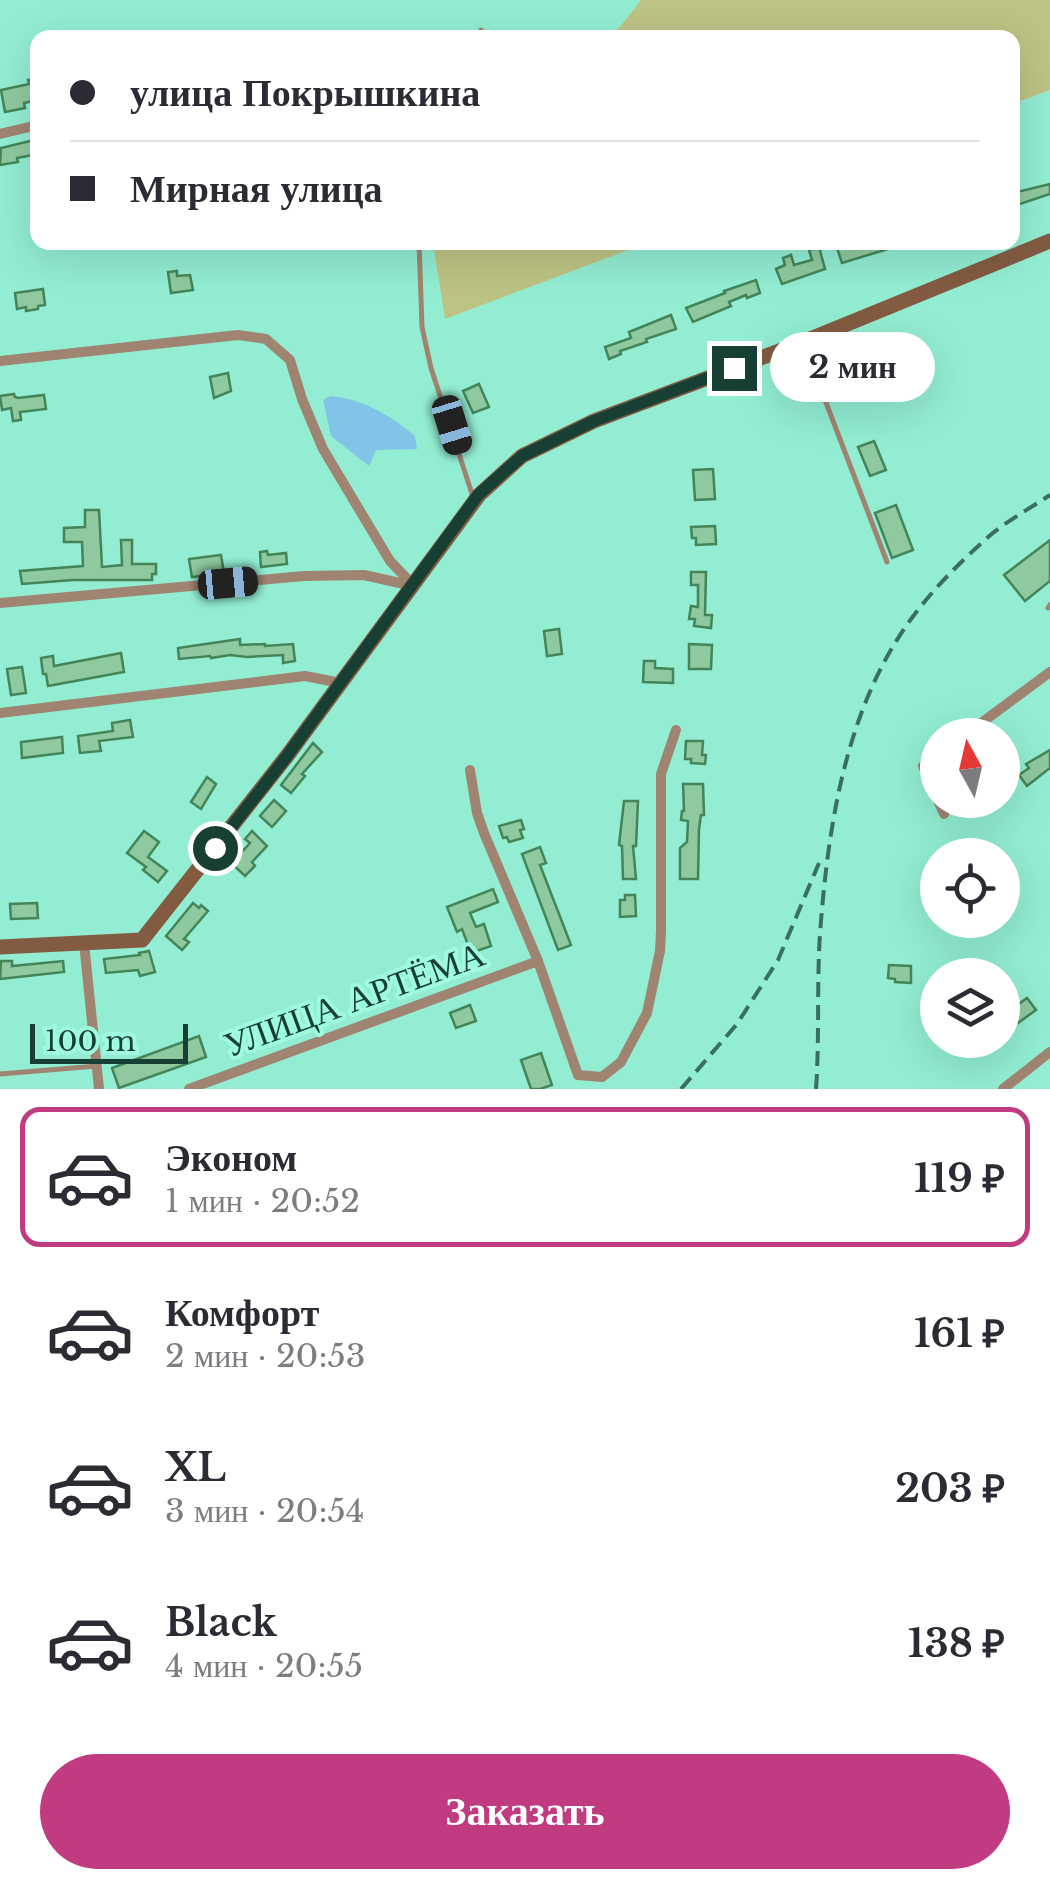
<!DOCTYPE html>
<html lang="ru">
<meta charset="utf-8">
<style>
:root{--surface:#fff;--page:#f7f7f7;--text:#2b2b33;--muted:#7c7c81;--line:#e1e1e2;--accent:#c03b80}
body{margin:0;font-family:"Libre Baskerville",serif;background:var(--page);color:var(--text);height:100vh;display:flex;flex-direction:column;font-size:38px;white-space:nowrap}
*{box-sizing:border-box;margin:0}
p{font-size:32px;color:var(--muted)}
.icon{flex:none;width:55px;height:55px;fill:none;stroke:currentColor;stroke-width:2;stroke-linecap:round;stroke-linejoin:round}
.map{position:relative;height:1089px;overflow:hidden}
.details{display:flex;flex-direction:column;background:var(--surface);flex:1}
.details>*{flex:none}
.top-card{position:absolute;left:30px;top:30px;width:990px;height:220px;border-radius:20px;box-shadow:0 10px 40px #0002;display:grid;align-content:center;height:220px;padding:0 40px;background:var(--surface)}
.needle{width:65px;rotate:352deg}
.tools{position:absolute;left:920px;top:718px;display:grid;gap:20px}
.tools a{display:grid;place-items:center;width:100px;height:100px;border-radius:50%;background:var(--surface);box-shadow:0 10px 40px #0002;font-size:50px}
.scale{position:absolute;left:30px;bottom:25px;width:158px;box-sizing:border-box;padding-left:10px;border:5px solid #183f34;border-top:0;font-size:28px;line-height:35px;white-space:nowrap;color:#183f34;-webkit-text-stroke:8px #9ffbdf;paint-order:stroke}
.end{position:absolute;width:45px;height:45px;margin:-22px;border:12px solid #183f34;background:#fff;box-shadow:0 0 0 5px #fff}
.from{border-radius:50%}
.bubble{position:absolute;height:70px;border-radius:35px;background:var(--surface);box-shadow:0 10px 40px #0002;font-size:32px;font-weight:800;line-height:70px;text-align:center}
.car{position:absolute;width:30px;height:60px;margin:-30px -15px;border-radius:12px;box-shadow:0 0 8px 2px #0007;background:linear-gradient(#222 24%,#8ab4d8 0 40%,#222 0 76%,#8ab4d8 0 86%,#222 0)}
.top-card b{display:flex;align-items:center;gap:35px;height:95px;font-size:38px}
.top-card b+b{border-top:2px solid var(--line)}
.top-card i{width:25px;height:25px;background:var(--text)}
ul{padding:18px 0 0;list-style:none}
li{display:flex;align-items:center;gap:30px;height:140px;margin:0 20px 15px;padding:0 20px;border:5px solid transparent;border-radius:20px}
li div{flex:1}
li b{display:block;font-size:38px}
li em{font-style:normal;font-weight:800}
li.active{border-color:var(--accent)}
li>.icon{width:90px;height:90px;stroke-width:1.5}
.button{display:flex;gap:20px;margin-top:auto;padding:20px 40px}
.button a{flex:1;height:115px;border-radius:60px;background:var(--accent);color:#fff;font-size:40px;font-weight:800;line-height:115px;text-align:center}
.map>svg:first-child{display:block}
.green{fill:#bdc384}
.water{fill:#81c4e8}
.building{fill:#8fc99f;stroke:#438559;stroke-width:2.5}
.lines{fill:none;stroke-linecap:round;stroke-linejoin:round}
.lane{stroke:#a08472;stroke-width:5}
.street{stroke:#a08472;stroke-width:10}
.secondary{stroke:#835b41;stroke-width:15}
.rail{stroke:#396f5f;stroke-width:4;stroke-dasharray:15 8;stroke-linecap:butt}
.route{stroke:#183f34;stroke-width:12}
.labels{text-anchor:middle;dominant-baseline:central;stroke-width:8;stroke-linejoin:round;paint-order:stroke}
.street-label{font-size:35px;fill:#183f34;stroke:#9ffbdf}
</style>
<div class="map">
<svg width="1050" height="1089" viewBox="0 0 1050 1089">
<rect width="100%" height="100%" fill="#92edd2"/>
<g class="green">
<path d="M641,0H1050V90L1013,104L1012,38L612,37Z"/>
<path d="M433,243V242L647,243L445,319Z"/>
</g>
<path class="water" d="M330,396C363,399 390,415 415,436L417,449L376,450L369,466L331,436L323,400Z"/>
<g class="building">
<path d="M38,78V104L34,105L33,101L24,103L25,108L5,112L1,90L29,84L28,80Z"/>
<path d="M38,139V154L17,158L18,162L0,165L1,148Z"/>
<path d="M1050,184V194L1017,205L1013,193Z"/>
<path d="M835,242H901V245L842,263Z"/>
<path d="M819,247L825,269L782,284L776,269L785,265L783,258L791,255L794,265L812,260L809,250Z"/>
<path d="M177,271V276L190,275L193,290L171,293L168,272Z"/>
<path d="M756,280L760,293L747,298L746,295L729,302L731,306L693,322L686,308L725,293L724,291Z"/>
<path d="M43,289L45,305L38,306V309L26,311V307L17,309L15,293Z"/>
<path d="M671,315L676,329L646,339L647,342L620,351L621,354L609,359L605,347L631,338L629,332Z"/>
<path d="M228,373L231,391L214,398L210,377Z"/>
<path d="M479,384L489,407L473,413L463,391Z"/>
<path d="M14,394L15,397L18,398L44,395L46,409L20,412L21,420L13,421L11,408L2,410L0,396Z"/>
<path d="M874,441L886,470L870,476L858,447Z"/>
<path d="M713,469L715,499L695,500L693,470Z"/>
<path d="M896,505L913,550L892,558L875,513Z"/>
<path d="M85,510H99L102,567L122,565L121,540H132V564H156V574H152V580H73L22,584L20,571L83,566L82,542H64V528L85,527Z"/>
<path d="M715,526L716,544L696,545V538H692L691,527Z"/>
<path d="M1050,540V581L1025,601L1004,575Z"/>
<path d="M267,551L268,555L286,553L287,564L261,567L260,552Z"/>
<path d="M221,555L224,573L192,577L189,559Z"/>
<path d="M691,572H706L705,615H712L711,628L694,626L695,619H689L691,606L698,607V585H691Z"/>
<path d="M559,629L562,654L547,656L544,631Z"/>
<path d="M240,639V645L265,644V646L293,644L295,661L283,663V655L247,657L230,655L211,658L210,656L179,659L178,648Z"/>
<path d="M689,644L712,645L711,669H689Z"/>
<path d="M121,653L124,672L48,686L46,674H43L41,658L53,656L54,666Z"/>
<path d="M644,661H655V668L673,669V683L643,682Z"/>
<path d="M22,667L26,693L11,695L7,669Z"/>
<path d="M130,720L133,737L99,741L101,751L80,753L78,736L113,731L112,723Z"/>
<path d="M62,737L63,753L22,758L21,742Z"/>
<path d="M686,741H703L702,755H706L705,764L691,763V759H685Z"/>
<path d="M313,743L322,752L302,774L305,776L291,793L281,785Z"/>
<path d="M1050,750V768L1027,786L1019,775L1029,768L1026,764Z"/>
<path d="M207,777L216,784L201,809L191,802Z"/>
<path d="M683,784H703L704,815H701L699,829L698,879H680V848L687,842L688,821L681,820L682,811H684Z"/>
<path d="M274,800L286,811L272,827L260,816Z"/>
<path d="M624,801H638L636,846H633L636,879H623L622,846L619,845Z"/>
<path d="M521,820L524,829L520,830L523,838L509,842L507,837L503,838L499,826Z"/>
<path d="M144,831L159,842L148,857L167,871L158,882L143,870L146,867L127,853Z"/>
<path d="M252,831L267,846L252,862L255,866L245,876L227,859L234,851L239,855L250,843L245,839Z"/>
<path d="M540,847L546,863L540,865L571,945L558,950L522,854Z"/>
<path d="M493,889L498,902L470,913L476,927L484,924L491,946L471,953L462,929L457,932L447,907Z"/>
<path d="M625,895H635L636,916L620,917V900H625Z"/>
<path d="M37,903L38,918L11,919L10,904Z"/>
<path d="M193,903L199,908L201,905L208,911L184,939L189,942L182,950L166,936Z"/>
<path d="M149,951L155,972L140,976L138,970L106,973L104,959L140,955L139,953Z"/>
<path d="M1,961H12V966L63,961L64,972L0,979Z"/>
<path d="M889,965L911,966V983L895,982V979L888,978Z"/>
<path d="M1027,998L1036,1010L1018,1023L1009,1011Z"/>
<path d="M470,1005L476,1021L456,1028L450,1013Z"/>
<path d="M199,1036L206,1057L119,1088L112,1068Z"/>
<path d="M541,1053L552,1085L540,1089H531L521,1060Z"/>
</g>
<g class="lines">
<g class="lane">
<path d="M478,38L481,30"/>
<path d="M419,242L422,327L431,368L473,497"/>
<path d="M804,345L887,562"/>
<path d="M1048,608L1050,605"/>
<path d="M0,1074L97,1066"/>
</g>
<g class="street">
<path d="M0,134L38,125"/>
<path d="M0,361L238,335L266,339L290,360L302,399L323,449L390,561L414,586"/>
<path d="M0,603L304,576L364,575L413,586"/>
<path d="M0,713L305,676L341,683"/>
<path d="M965,735L1050,672"/>
<path d="M938,755L923,766L944,814"/>
<path d="M470,770L477,813L484,833L538,961L578,1075L602,1077L621,1062L647,1013L660,951L661,931V774L676,730"/>
<path d="M84,943L99,1089"/>
<path d="M189,1089L538,961"/>
<path d="M1003,1089L1050,1052"/>
</g>
<path class="secondary" d="M0,947L142,940L287,756L479,495L522,456L594,421L803,342L1050,241"/>
<g class="rail">
<path d="M681,1089L737,1024L778,960L819,863"/>
<path d="M816,1089C820,1033 816,977 821,921C829,821 847,713 904,629C927,595 957,565 987,538C1005,522 1029,509 1050,495"/>
</g>
</g>
<g class="lines">
<path class="route" d="M215,848L287,756L478,495L522,456L594,421L734,368"/>
</g>
<g class="labels">
<g class="street-label">
<text transform="translate(354 999) rotate(-20)">УЛИЦА АРТЁМА</text>
</g>
</g>
</svg>
<div class="tools">
<a><svg class="needle" viewBox="-14 -14 28 28"><path d="M0-13l5 13h-10z" fill="#e53935"/><path d="M0 13l5-13h-10z" fill="#7c7c81"/></svg></a>
<a><svg class="icon" aria-label="locate" viewBox="0 0 24 24"><circle cx="12" cy="12" r="6"/><path d="M12 2v4M12 18v4M2 12h4M18 12h4"/></svg></a>
<a><svg class="icon" aria-label="layers" viewBox="0 0 24 24"><path d="M12 4l9 5-9 5-9-5zM3 14l9 5 9-5"/></svg></a>
</div>
<div class="scale">100 m</div>
<i class="end from" style="left:215px;top:848px"></i>
<i class="end" style="left:734px;top:368px"></i>
<div class="bubble" style="left:770px;top:332px;width:165px">2 мин</div>
<i class="car" style="left:452px;top:425px;rotate:163deg"></i>
<i class="car" style="left:228px;top:583px;rotate:85deg"></i>
<div class="top-card">
<b><i class="from"></i>улица Покрышкина</b>
<b><i></i>Мирная улица</b>
</div>
</div>
<section class="details">
<ul>
<li class="active"><svg class="icon" aria-label="car" viewBox="0 0 24 24"><path d="M5 17H2v-5l4-1 3-4h7l3 4 3 1v5h-3M9 17h6M6 11h13"/><circle cx="7" cy="17" r="2"/><circle cx="17" cy="17" r="2"/></svg><div><b>Эконом</b><p>1 мин · 20:52</p></div><em>119 ₽</em></li>
<li><svg class="icon" aria-label="car" viewBox="0 0 24 24"><path d="M5 17H2v-5l4-1 3-4h7l3 4 3 1v5h-3M9 17h6M6 11h13"/><circle cx="7" cy="17" r="2"/><circle cx="17" cy="17" r="2"/></svg><div><b>Комфорт</b><p>2 мин · 20:53</p></div><em>161 ₽</em></li>
<li><svg class="icon" aria-label="car" viewBox="0 0 24 24"><path d="M5 17H2v-5l4-1 3-4h7l3 4 3 1v5h-3M9 17h6M6 11h13"/><circle cx="7" cy="17" r="2"/><circle cx="17" cy="17" r="2"/></svg><div><b>XL</b><p>3 мин · 20:54</p></div><em>203 ₽</em></li>
<li><svg class="icon" aria-label="car" viewBox="0 0 24 24"><path d="M5 17H2v-5l4-1 3-4h7l3 4 3 1v5h-3M9 17h6M6 11h13"/><circle cx="7" cy="17" r="2"/><circle cx="17" cy="17" r="2"/></svg><div><b>Black</b><p>4 мин · 20:55</p></div><em>138 ₽</em></li>
</ul>
<div class="button"><a>Заказать</a></div>
</section>
